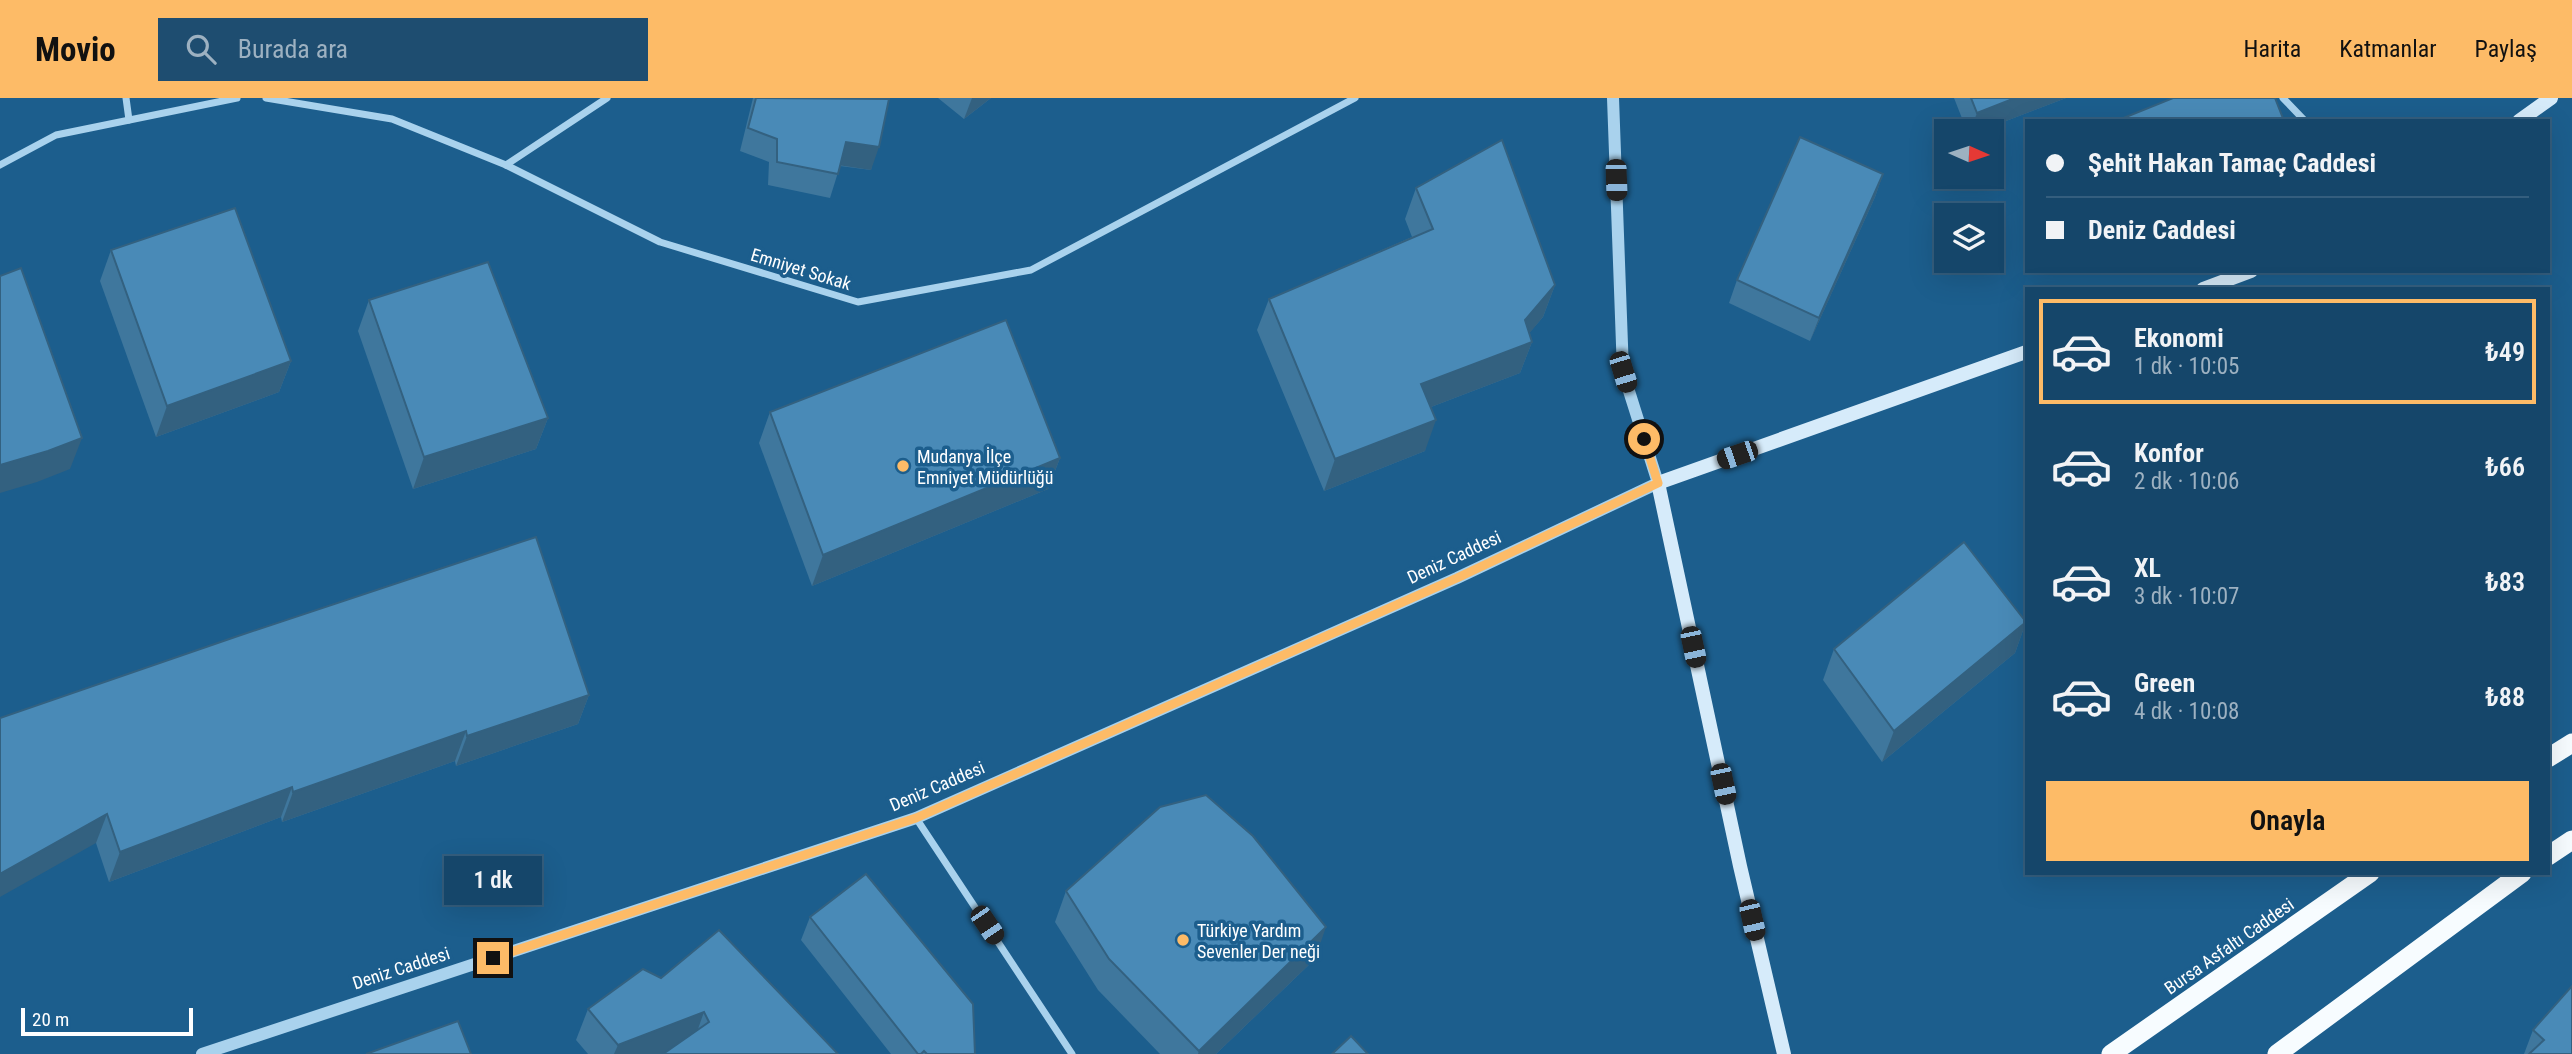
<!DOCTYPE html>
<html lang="tr">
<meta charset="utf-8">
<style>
:root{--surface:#15466a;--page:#1e4d70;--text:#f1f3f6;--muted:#9db1c1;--line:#345e7e;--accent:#fdbb67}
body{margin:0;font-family:"Roboto Condensed",sans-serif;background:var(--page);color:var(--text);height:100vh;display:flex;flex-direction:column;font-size:26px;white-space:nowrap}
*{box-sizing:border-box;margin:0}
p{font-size:23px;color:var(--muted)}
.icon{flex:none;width:38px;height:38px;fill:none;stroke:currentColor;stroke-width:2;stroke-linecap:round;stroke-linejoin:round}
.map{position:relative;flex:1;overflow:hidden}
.details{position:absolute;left:2025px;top:189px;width:525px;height:588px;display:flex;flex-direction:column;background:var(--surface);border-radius:0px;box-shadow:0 7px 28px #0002,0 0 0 2px var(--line)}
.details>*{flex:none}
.banner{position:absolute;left:2025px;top:21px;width:525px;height:154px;border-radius:0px;box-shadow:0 7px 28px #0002,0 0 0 2px var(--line);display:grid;align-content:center;height:154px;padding:0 21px;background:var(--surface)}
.needle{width:46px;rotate:93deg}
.tools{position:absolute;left:1934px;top:21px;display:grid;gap:14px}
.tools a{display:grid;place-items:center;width:70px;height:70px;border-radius:0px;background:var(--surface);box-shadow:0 7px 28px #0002,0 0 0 2px var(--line);font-size:35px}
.scale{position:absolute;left:21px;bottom:18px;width:172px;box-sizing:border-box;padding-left:7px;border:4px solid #fff;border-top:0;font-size:19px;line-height:24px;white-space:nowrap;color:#fff;-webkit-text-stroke:5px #1c5e8d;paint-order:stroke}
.end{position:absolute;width:32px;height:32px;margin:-16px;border:9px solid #fdbb67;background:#111;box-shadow:0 0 0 4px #111}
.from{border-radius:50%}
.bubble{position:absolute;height:49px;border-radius:0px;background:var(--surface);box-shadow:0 7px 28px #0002,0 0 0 2px var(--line);font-size:23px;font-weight:600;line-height:49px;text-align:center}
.car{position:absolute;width:21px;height:42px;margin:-21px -10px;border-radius:9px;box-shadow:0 0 5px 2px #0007;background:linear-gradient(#222 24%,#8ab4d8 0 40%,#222 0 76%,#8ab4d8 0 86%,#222 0)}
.banner b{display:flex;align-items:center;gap:24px;height:66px;font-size:26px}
.banner b+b{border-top:2px solid var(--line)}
.banner i{width:18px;height:18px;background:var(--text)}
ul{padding:12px 0 0;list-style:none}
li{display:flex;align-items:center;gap:21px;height:105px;margin:0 14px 10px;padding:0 7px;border:4px solid transparent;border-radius:0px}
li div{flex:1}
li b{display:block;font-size:26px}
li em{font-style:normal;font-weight:600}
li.active{border-color:var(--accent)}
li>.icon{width:63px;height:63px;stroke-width:1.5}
.primary-button{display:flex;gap:14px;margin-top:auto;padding:14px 21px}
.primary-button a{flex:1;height:80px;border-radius:0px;background:var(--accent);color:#111;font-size:28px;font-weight:600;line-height:80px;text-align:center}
header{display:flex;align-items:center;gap:42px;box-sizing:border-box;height:98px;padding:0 35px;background:var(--accent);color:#111}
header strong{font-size:33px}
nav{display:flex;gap:38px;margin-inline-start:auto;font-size:24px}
.search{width:490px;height:63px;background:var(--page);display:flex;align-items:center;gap:18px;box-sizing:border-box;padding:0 24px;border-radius:0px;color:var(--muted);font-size:26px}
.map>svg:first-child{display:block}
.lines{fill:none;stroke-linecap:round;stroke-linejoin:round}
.minor{stroke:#a9d2ed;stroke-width:7}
.tertiary{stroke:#a9d2ed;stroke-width:12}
.secondary{stroke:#d6ebfa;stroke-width:14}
.trunk{stroke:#f7fcff;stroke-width:19}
.wall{fill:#3f779d}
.shaded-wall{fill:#336180}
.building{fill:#498ab7;stroke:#336180;stroke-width:2}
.route{stroke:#fdbb67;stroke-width:9}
.poi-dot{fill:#fdbb67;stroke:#1c5e8d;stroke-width:2.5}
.labels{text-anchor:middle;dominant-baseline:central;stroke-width:7;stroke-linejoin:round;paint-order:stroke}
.street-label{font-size:18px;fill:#fff;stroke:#1c5e8d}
.poi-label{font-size:18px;fill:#fff;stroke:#1c5e8d;text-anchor:start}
</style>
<header>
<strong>Movio</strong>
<div class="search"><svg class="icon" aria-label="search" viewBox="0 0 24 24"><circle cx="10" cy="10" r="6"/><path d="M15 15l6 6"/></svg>Burada ara</div>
<nav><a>Harita</a><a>Katmanlar</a><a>Paylaş</a></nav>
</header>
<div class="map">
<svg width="2572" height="956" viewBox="0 0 2572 956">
<rect width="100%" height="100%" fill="#1c5e8d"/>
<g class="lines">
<g class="minor">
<path d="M126,0L129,22"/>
<path d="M266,0L392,21L506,67L660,144L858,204L1031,172L1355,0"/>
<path d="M2283,0L2305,23"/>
<path d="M0,67L56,37L237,0"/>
<path d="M506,67L607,0"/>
<path d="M916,720L1072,956"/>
</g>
<path class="tertiary" d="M202,956L916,720L1457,480L1658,385L1623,274L1613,0"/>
<g class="secondary">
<path d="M2519,23L2551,0"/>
<path d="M2203,191L2251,173"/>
<path d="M1784,956L1740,768L1658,385L2026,254"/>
</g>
<g class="trunk">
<path d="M2548,660L2572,645"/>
<path d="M2548,758L2572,742"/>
<path d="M2111,956L2370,775"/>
<path d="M2277,956L2522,775"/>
</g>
</g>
<g class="wall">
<path d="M753,0H886L871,72L840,68L830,100L768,87L769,64L740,53Z"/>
<path d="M938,0H991L964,21Z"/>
<path d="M1954,0H2066L1980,33H1967Z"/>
<path d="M1883,76L1875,99L1810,243L1729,205L1737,182Z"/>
<path d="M1416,90L1555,187L1543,219L1529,235L1532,244L1520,275L1431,309L1425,353L1324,393L1257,232L1269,201L1412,139L1405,121Z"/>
<path d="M111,152L291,263L279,294L156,339L100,183Z"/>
<path d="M369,202L548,320L536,351L413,391L358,233Z"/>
<path d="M770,314L1060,360L1048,391L812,488L759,345Z"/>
<path d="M2026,524L2015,555L1882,664L1823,582L1834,551Z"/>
<path d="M589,597L578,626L456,668L455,663L282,724L281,719L109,784L96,745L0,620Z"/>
<path d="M1066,793L1315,861L1216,956H1160L1098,892L1055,824Z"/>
<path d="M810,819L975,956H891L801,842Z"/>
<path d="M661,880L838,956H588L576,942L588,911Z"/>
<path d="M2533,932L2572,956H2524Z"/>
</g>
<g class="shaded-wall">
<path d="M972,0H991L964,21Z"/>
<path d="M2015,0H2066L1980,33H1970L1977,15Z"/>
<path d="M846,44L879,49L871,72L838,67Z"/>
<path d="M1883,76L1875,99L1810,243L1819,220Z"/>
<path d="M1555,187L1543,219L1518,249L1532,244L1520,275L1410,317L1421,286L1525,222Z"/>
<path d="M291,263L279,294L156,339L167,308Z"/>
<path d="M548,320L536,351L413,391L424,359Z"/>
<path d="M1436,322L1425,353L1324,393L1335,361Z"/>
<path d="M82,340L70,371L37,384L0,395V367Z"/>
<path d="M1060,360L1048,391L812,488L823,457Z"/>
<path d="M2026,524L2015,555L1882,664L1894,633Z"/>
<path d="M589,597L578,626L456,668L467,638Z"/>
<path d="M466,633L455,663L282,724L293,694Z"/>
<path d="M292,689L281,719L109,784L120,754Z"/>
<path d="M107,716L96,745L0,799V776Z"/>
<path d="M1326,829L1315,861L1216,956H1198L1199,953Z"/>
<path d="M704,914L693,945L665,956H614L618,947Z"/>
</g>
<g class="building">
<path d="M756,0L889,1L879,49L846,44L838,76L777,64V41L748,30Z"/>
<path d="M1971,0H2015L1977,15Z"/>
<path d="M2173,0H2275L2284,23H2116Z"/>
<path d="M1800,39L1883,76L1819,220L1737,182Z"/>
<path d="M1502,42L1555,187L1525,222L1532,244L1421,286L1436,322L1335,361L1269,201L1433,131L1416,90Z"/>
<path d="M235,110L291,263L167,308L111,152Z"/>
<path d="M488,164L548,320L424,359L369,202Z"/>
<path d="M21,170L82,340L48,353L0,367V178Z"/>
<path d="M1006,222L1060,360L823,457L770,314Z"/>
<path d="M536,439L589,597L467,638L466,633L293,694L292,689L120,754L107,716L0,776V620L238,538Z"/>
<path d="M1964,444L2026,524L1894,633L1834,551Z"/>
<path d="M1206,697L1253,738L1326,829L1199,953L1109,861L1066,793L1160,709Z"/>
<path d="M866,776L973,906L975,956H927L924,953L921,956H918L810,819Z"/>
<path d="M719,832L838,956H663L709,924L704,914L618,947L588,911L643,871L661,880Z"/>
<path d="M2572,888V956H2529L2544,942L2533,932Z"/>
<path d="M458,923L471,956H366Z"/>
<path d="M1351,938L1368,956H1332Z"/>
</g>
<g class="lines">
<path class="route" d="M493,860L916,720L1457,480L1658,385L1644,341"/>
</g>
<g class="poi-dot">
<circle cx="903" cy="368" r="7"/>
<circle cx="1183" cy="842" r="7"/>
</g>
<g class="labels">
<g class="street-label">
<text transform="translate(801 171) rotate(17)">Emniyet Sokak</text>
<text transform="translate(1454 459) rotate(-25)">Deniz Caddesi</text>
<text transform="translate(937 688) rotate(-23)">Deniz Caddesi</text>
<text transform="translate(2229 848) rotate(-35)">Bursa Asfaltı Caddesi</text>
<text transform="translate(401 870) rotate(-18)">Deniz Caddesi</text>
</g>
<g class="poi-label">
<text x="917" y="358">Mudanya İlçe<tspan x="917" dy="21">Emniyet Müdürlüğü</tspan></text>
<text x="1197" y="832">Türkiye Yardım<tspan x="1197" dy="21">Sevenler Der neği</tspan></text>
</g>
</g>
</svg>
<div class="tools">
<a><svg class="needle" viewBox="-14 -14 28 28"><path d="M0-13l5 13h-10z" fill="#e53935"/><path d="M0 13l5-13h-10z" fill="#9db1c1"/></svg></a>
<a><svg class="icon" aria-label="layers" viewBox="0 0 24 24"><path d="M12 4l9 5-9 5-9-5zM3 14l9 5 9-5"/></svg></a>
</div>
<div class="scale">20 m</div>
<i class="end from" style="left:1644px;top:341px"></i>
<i class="end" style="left:493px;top:860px"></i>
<div class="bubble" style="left:444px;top:758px;width:98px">1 dk</div>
<i class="car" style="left:1616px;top:82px;rotate:178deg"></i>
<i class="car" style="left:1623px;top:274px;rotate:163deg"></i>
<i class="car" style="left:1737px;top:357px;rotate:251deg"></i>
<i class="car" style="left:1693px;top:549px;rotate:168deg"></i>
<i class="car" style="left:1723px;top:686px;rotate:168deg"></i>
<i class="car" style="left:1752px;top:822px;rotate:167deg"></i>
<i class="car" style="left:987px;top:827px;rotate:146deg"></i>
<div class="banner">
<b><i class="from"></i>Şehit Hakan Tamaç Caddesi</b>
<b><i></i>Deniz Caddesi</b>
</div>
<section class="details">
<ul>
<li class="active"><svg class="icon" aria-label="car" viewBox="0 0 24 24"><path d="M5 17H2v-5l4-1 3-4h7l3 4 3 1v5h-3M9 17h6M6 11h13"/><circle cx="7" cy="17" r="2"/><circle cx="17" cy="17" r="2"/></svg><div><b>Ekonomi</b><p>1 dk · 10:05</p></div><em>₺49</em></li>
<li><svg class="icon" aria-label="car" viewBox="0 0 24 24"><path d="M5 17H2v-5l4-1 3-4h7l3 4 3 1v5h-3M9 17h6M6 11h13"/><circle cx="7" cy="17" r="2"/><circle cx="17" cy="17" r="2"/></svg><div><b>Konfor</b><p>2 dk · 10:06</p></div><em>₺66</em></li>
<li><svg class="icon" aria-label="car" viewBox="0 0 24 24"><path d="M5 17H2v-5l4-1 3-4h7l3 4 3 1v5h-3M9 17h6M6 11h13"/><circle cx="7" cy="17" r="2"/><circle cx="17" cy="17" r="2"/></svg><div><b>XL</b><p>3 dk · 10:07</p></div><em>₺83</em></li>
<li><svg class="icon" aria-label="car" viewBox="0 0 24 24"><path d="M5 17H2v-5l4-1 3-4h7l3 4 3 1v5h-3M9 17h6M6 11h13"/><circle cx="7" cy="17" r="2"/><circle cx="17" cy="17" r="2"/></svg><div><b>Green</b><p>4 dk · 10:08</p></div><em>₺88</em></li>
</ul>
<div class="primary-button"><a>Onayla</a></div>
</section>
</div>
